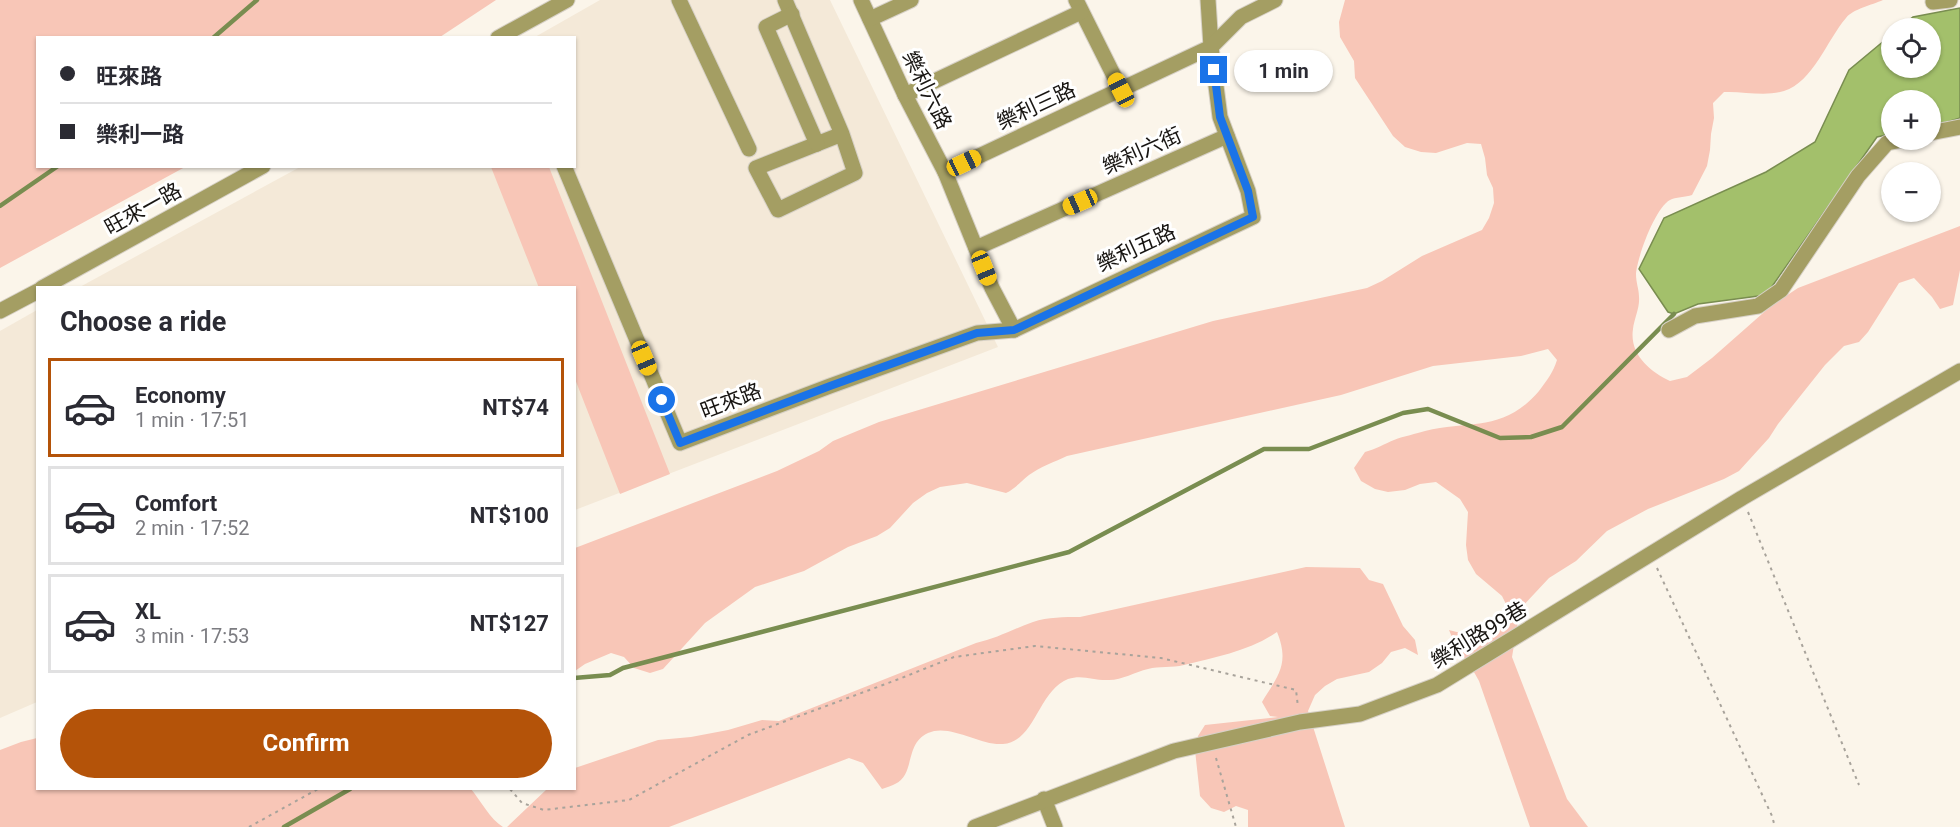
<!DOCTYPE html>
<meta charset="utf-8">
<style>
:root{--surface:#fff;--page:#f7f7f7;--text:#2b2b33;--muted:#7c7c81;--line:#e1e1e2;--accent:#b45309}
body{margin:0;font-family:Roboto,"Noto Sans TC",sans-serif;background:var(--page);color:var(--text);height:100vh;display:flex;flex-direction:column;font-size:22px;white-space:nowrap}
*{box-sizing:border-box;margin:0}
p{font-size:20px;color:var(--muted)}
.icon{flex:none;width:33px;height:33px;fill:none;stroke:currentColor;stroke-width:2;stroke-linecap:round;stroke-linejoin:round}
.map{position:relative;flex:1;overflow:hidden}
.details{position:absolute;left:36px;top:286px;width:540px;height:504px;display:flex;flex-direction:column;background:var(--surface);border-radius:0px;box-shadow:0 2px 4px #0004}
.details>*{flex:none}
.banner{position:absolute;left:36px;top:36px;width:540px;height:132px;border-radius:0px;box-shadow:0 2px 4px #0004;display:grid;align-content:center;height:132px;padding:0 24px;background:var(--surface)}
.controls{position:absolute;left:1881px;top:18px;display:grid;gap:12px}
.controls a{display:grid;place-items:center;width:60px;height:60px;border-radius:50%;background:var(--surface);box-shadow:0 2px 4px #0004;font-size:30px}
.end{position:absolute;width:27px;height:27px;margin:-14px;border:8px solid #1a73e8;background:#fff;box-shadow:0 0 0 3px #fff}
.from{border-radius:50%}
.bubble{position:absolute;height:42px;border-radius:21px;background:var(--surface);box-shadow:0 2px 4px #0004;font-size:20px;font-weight:700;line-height:42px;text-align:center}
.car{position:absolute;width:18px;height:36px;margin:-18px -9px;border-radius:8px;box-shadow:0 0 4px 2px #0007;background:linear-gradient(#f5c518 24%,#345 0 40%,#f5c518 0 76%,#345 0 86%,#f5c518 0)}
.banner b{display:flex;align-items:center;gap:21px;height:57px;font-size:22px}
.banner b+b{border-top:2px solid var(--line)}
.banner i{width:15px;height:15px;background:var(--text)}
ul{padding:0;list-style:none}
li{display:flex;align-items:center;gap:18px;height:99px;margin:0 12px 9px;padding:0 12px;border:3px solid var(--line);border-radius:0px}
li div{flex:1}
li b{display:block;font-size:22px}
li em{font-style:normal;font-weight:700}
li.active{border-color:var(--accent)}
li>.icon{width:54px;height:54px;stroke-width:1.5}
h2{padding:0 24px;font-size:27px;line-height:72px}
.action{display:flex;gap:12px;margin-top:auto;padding:12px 24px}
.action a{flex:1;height:69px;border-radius:36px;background:var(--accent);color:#fff;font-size:24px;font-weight:700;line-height:69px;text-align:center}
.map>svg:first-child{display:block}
.built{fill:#f4e9d8}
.green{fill:#f8c6b7}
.water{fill:#a3c06b;stroke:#798d50;stroke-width:1.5}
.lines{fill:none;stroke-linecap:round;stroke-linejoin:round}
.stream{stroke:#798d50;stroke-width:4.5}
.minor-casing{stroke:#d7d1c7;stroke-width:17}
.path{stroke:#a8a39b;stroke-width:2;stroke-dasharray:3 4.5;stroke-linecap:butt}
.minor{stroke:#a49e63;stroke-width:15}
.route{stroke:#1a73e8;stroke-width:8}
.labels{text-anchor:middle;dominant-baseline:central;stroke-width:6;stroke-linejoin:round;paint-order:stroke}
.street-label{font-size:21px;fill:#181512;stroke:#fff}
</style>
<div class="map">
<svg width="1960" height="827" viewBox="0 0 1960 827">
<rect width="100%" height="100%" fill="#fbf5ea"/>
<g class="built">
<path d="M600,0H830L998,347L575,510L574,288H78L300,167L574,166V38L535,37Z"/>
<path d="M37,310V702L0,718V331Z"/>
</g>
<g class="green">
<path d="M0,0H496L440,37L38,38V166L185,167L0,268Z"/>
<path d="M1345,0H1883C1872,5 1853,9 1846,18C1827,40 1813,82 1784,91C1764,97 1744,91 1724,92L1713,103L1714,118L1711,134L1710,150L1707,166L1692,195C1686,197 1675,197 1670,200C1655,208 1637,258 1636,274C1636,283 1639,289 1639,297C1640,308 1634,319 1633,329C1629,354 1650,372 1670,381L1687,377L1712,358L1771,306L1798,288L1960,226V270L1953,305L1940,309L1932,297L1914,278L1899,283L1868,332L1859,342L1844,346L1825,365L1778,424L1769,438L1739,471L1724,479L1648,509L1607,531L1576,561L1549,578L1520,609L1512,657L1567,799L1588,827H1530L1479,681C1470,663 1456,649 1449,630L1480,638L1497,634L1501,621L1508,608L1502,596L1476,574L1468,560L1466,545L1468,512L1460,499L1436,482L1420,484L1405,490L1388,492L1375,489L1361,481L1354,468L1365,452C1376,449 1384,444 1394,440C1404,436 1416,434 1425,431C1472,420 1504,432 1539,391C1547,380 1553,373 1557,360L1548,349L1521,356L1433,366L1341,395L1067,456C1054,462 1040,467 1029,475C1020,482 1016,488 1006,493L967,483L940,487L927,493L913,503L890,528L877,536L848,547L804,571L755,587L705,623L663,669L650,673L634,668L624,657L611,653L585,664L575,671V548L777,471L819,451L833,441L879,422L1213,321L1367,288L1382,281L1422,256L1482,230L1489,218L1494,203L1493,188L1487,175L1485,158L1481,144L1467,143L1436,153L1421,152L1405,147L1393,136L1355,78L1354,61L1340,37L1339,22Z"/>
<path d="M491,167H549L670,474L620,494L575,379L574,288H539Z"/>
<path d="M1306,567L1360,568L1369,580L1383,584L1403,626L1415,640L1418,655L1405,648L1391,652L1382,663L1369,672L1337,679L1325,686L1315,695L1308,711L1345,827H1248V810L1236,806L1224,812L1211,808L1200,796L1195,750L1198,736L1205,725L1278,717L1270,716L1262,702C1278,676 1290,664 1277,632C1250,651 1216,657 1184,665C1172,668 1159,666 1148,669C1135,672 1122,680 1109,680C1094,681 1083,674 1068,679C1038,691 1035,742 1003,744C980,746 950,723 928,733C904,744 916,774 895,784C892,786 887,787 882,789L863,763L849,758L669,827H507L547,789H574L575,768L658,740L691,737L728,730L762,720L779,721L976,643C996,639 1013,629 1033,622C1048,617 1064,617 1080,617Z"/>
<path d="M37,738L38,789H471C481,801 490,819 503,827H0V750L21,742Z"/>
</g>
<path class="water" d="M1960,8V118L1931,127L1930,100H1892L1891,134L1877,137L1766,295L1698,304L1674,314L1668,312L1639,269L1664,218L1766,172L1815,142L1849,70L1891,35L1892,68H1930V28H1899L1913,17Z"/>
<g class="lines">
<g class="stream">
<path d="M213,38L257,0"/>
<path d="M0,206L58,166"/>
<path d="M574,678L610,675L623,668L1069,552L1264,449H1309L1403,413L1428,409L1500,438L1531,437L1562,427L1674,314"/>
<path d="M284,827L350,789"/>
</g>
<defs>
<g id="minor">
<path d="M679,0L749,149"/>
<path d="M785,0L842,134L855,173L778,210L756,168L842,134"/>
<path d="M861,0L905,95L945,172L992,288L1014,330"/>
<path d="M1076,0L1121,90"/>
<path d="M1933,2L1950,0"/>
<path d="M792,14L766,27L817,144"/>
<path d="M870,19L911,0"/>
<path d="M498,38L567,0"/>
<path d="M905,95L1081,12"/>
<path d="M1930,133L1960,127"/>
<path d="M564,166L680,443L830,386L977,333L1014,330L1253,217L1248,191L1220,117L1211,47L1208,0"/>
<path d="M945,172L1211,47L1241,17L1275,0"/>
<path d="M976,248L1227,136"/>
<path d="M42,288L263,166"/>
<path d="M0,311L38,291"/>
<path d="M1669,330L1695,316L1758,306L1781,290L1858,176L1887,143L1902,140"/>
<path d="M1044,799L1055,827"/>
<path d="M975,827L1174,751L1300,722L1360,714L1437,685L1742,498L1960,371"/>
</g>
</defs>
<use href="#minor" class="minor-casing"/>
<g class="path">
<path d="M1748,512L1859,785"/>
<path d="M1657,568L1772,816L1775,827"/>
<path d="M1216,758L1236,827"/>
<path d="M510,789L522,803L544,810L629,800L748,735L899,679L954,657L1035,646L1161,658L1296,690L1298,707"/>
<path d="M249,827L318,789"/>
</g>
<use href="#minor" class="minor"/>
</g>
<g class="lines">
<path class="route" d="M662,400L680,443L830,386L977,333L1014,330L1253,217L1248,191L1220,117L1214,70"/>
</g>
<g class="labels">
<g class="street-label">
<text transform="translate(927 90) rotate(64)">樂利六路</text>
<text transform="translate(1036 106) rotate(-25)">樂利三路</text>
<text transform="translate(1142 151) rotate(-24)">樂利六街</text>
<text transform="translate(143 209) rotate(-29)">旺來一路</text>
<text transform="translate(1136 248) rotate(-25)">樂利五路</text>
<text transform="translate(731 401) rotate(-21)">旺來路</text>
<text transform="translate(1479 635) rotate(-31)">樂利路99巷</text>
</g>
</g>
</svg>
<div class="controls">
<a><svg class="icon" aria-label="locate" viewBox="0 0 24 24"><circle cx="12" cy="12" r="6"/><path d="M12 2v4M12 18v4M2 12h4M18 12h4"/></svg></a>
<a>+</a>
<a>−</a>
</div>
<i class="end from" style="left:662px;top:400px"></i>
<i class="end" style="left:1214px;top:70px"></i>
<div class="bubble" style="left:1234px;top:50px;width:99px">1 min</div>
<i class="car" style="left:1121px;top:90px;rotate:333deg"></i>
<i class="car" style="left:964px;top:163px;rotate:65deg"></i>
<i class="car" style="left:1080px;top:202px;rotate:246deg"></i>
<i class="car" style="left:984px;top:268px;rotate:158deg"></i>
<i class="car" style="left:644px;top:358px;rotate:157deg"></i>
<div class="banner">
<b><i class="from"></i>旺來路</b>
<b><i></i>樂利一路</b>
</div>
<section class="details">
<h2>Choose a ride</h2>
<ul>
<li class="active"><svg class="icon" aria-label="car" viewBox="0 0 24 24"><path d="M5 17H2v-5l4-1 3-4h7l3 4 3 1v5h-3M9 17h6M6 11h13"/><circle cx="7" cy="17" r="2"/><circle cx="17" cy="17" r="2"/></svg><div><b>Economy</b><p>1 min · 17:51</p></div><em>NT$74</em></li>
<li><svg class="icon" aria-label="car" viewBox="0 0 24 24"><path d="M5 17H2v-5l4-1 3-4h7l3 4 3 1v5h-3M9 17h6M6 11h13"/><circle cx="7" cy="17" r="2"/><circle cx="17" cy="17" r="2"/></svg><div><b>Comfort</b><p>2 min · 17:52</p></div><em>NT$100</em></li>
<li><svg class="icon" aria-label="car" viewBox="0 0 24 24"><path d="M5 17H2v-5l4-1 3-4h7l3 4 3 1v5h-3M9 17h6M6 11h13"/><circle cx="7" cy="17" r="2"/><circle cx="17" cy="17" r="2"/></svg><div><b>XL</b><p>3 min · 17:53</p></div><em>NT$127</em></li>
</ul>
<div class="action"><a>Confirm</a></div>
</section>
</div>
